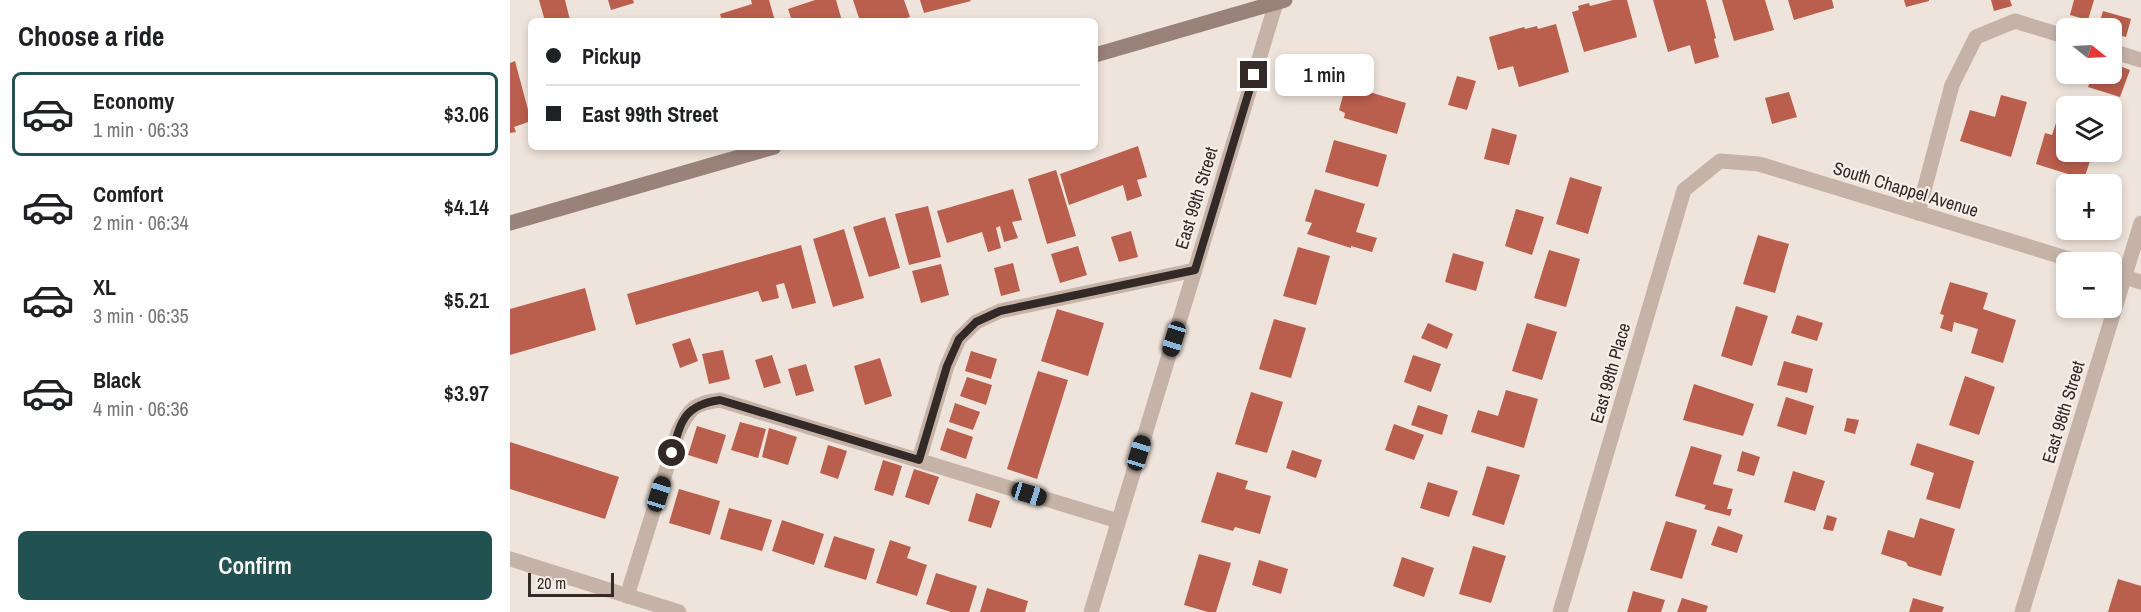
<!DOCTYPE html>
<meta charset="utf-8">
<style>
:root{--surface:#fff;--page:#f6f6f6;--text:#202124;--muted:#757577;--line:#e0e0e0;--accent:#215150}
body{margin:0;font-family:"Archivo Narrow",sans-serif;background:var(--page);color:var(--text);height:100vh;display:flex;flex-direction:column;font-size:22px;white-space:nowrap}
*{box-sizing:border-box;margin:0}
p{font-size:20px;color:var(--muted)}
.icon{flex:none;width:33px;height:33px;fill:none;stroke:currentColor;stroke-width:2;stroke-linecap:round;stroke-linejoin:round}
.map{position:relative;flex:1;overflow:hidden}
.side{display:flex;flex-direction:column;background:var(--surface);width:510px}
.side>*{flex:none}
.hud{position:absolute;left:18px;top:18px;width:570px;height:132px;border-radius:9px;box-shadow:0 3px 9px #0003;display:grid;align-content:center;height:132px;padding:0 18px;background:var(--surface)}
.needle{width:39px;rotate:108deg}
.tools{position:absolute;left:1546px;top:18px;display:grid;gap:12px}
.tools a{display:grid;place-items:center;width:66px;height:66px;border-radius:9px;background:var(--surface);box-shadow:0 3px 9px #0003;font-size:30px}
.scale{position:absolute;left:18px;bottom:15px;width:86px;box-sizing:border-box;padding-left:6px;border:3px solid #332a27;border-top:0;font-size:16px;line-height:21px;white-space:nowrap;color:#332a27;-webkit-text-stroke:4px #f7eee7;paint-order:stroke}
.end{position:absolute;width:27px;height:27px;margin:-14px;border:8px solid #332a27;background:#fff;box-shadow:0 0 0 3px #fff}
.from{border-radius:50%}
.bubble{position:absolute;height:42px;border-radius:9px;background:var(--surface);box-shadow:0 3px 9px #0003;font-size:20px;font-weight:600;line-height:42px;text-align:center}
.car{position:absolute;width:18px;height:36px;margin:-18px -9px;border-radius:8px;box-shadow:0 0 4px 2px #0007;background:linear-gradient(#222 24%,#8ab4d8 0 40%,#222 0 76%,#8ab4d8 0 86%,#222 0)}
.hud b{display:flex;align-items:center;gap:21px;height:57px;font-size:22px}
.hud b+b{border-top:2px solid var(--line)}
.hud i{width:15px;height:15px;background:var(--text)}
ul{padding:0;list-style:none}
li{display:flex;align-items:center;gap:18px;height:84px;margin:0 12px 9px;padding:0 6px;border:3px solid transparent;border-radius:9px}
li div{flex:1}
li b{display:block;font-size:22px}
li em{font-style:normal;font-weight:600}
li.active{border-color:var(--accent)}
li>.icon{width:54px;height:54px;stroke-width:1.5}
h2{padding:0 18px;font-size:27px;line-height:72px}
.primary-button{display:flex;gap:12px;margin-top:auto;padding:12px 18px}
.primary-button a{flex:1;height:69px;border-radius:9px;background:var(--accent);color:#fff;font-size:24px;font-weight:600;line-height:69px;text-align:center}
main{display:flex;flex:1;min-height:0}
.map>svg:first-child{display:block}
.building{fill:#ba5e4d}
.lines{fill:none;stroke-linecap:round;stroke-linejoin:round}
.service{stroke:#c6b3a8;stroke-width:15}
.minor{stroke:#c6b3a8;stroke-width:15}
.secondary{stroke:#99827a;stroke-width:15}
.route{stroke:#332a27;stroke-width:8}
.labels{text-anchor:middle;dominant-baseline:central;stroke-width:4.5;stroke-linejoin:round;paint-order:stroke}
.street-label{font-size:18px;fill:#332a27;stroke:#f7eee7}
</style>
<main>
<section class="side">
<h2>Choose a ride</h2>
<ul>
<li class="active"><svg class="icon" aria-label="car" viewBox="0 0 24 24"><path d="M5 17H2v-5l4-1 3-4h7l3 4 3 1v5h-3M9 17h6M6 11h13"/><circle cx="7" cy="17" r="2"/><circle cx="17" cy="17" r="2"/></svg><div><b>Economy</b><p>1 min · 06:33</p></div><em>$3.06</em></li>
<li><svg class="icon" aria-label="car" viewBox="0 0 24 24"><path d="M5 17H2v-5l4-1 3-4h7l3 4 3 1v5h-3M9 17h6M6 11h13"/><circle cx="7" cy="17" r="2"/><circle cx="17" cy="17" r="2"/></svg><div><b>Comfort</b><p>2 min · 06:34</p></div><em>$4.14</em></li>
<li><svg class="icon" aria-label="car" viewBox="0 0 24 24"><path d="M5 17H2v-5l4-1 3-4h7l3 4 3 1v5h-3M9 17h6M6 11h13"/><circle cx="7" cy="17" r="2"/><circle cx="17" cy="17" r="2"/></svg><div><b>XL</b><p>3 min · 06:35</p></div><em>$5.21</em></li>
<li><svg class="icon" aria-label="car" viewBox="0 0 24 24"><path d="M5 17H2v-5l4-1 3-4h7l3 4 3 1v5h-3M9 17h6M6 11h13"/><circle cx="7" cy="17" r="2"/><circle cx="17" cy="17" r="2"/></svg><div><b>Black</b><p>4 min · 06:36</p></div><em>$3.97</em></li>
</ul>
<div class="primary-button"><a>Confirm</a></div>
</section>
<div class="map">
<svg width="1631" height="612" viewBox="0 0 1631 612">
<rect width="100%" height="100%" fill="#efe4db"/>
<g class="building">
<path d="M29,0H55L60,20L35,21Z"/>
<path d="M98,0H123L124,3L101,10Z"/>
<path d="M241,0H259L265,21H212L210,14L242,4Z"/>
<path d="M305,0H326L332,21H282L278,9Z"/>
<path d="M343,0H394L400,17L385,21H350Z"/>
<path d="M410,0H460L461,1L414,13Z"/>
<path d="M1103,0H1117L1127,37L1074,52L1062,12L1069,10L1068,6L1079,3L1080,6Z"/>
<path d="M1143,0H1196L1206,38L1204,39L1209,57L1185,64L1180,45L1158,52Z"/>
<path d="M1212,0H1255L1264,30L1224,41Z"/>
<path d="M1278,0H1322L1324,8L1284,20Z"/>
<path d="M1394,0H1419V1L1396,7Z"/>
<path d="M1481,0H1500L1502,6L1484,11Z"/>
<path d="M1564,0H1584L1578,20L1560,15Z"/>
<path d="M1593,11L1621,19L1616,37L1602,33V28H1588Z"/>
<path d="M1046,24L1059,72L1009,87L1003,66L988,70L979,37L1014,27L1015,29L1027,26L1028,29Z"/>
<path d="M5,61L21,121L4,127L6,132L0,133V63Z"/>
<path d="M1602,63L1620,70L1610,97L1578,87L1583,74H1602Z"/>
<path d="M947,76L966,81L957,110L938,105Z"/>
<path d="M836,85L896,103L887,134L834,118L835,113L829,110Z"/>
<path d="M1279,92L1287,117L1262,124L1255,98Z"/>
<path d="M1491,95L1517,102L1501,157L1450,141L1460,110L1485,117Z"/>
<path d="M1548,117L1557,120V152H1583L1574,179L1526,164L1535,133L1542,135Z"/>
<path d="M982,128L1007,135L999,165L974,159Z"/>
<path d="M824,140L877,155L868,187L815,172Z"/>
<path d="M628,146L637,177L627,180L632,196L617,201L613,185L559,205L550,174Z"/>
<path d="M546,170L566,236L537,244L518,179Z"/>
<path d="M1060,177L1092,187L1078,234L1046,224Z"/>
<path d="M503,189L512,220L502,222L508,238L494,242L490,226L486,228L491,248L478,252L472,232L437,243L427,211Z"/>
<path d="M805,189L855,204L846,232L867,238L862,252L841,246V248L797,234L802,223L795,221Z"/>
<path d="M418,206L431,257L399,265L385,214Z"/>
<path d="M1006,209L1034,217L1022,255L995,246Z"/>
<path d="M375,217L390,268L359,277L343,227Z"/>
<path d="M334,229L354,298L323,307L303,239Z"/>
<path d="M621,231L628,257L609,262L601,237Z"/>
<path d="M1248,235L1279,244L1265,293L1233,284Z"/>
<path d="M291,245L306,303L282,309L274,283L266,285L269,298L252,302L248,291L126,325L117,294Z"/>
<path d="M568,246L577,275L550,283L541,254Z"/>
<path d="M788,247L820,256L806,305L773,296Z"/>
<path d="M1039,250L1070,259L1056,307L1024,298Z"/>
<path d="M943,253L974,262L966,291L935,282Z"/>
<path d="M503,263L510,291L491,296L484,268Z"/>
<path d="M431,264L439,295L411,303L402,271Z"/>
<path d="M1440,282L1478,293L1473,309L1506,320L1493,363L1461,353L1468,329L1444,322L1442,332L1430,328L1434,315L1430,314Z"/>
<path d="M75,288L86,330L0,355V309Z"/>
<path d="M1226,306L1258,316L1242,366L1211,356Z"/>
<path d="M547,309L594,323L578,376L531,361Z"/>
<path d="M1287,315L1313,323L1307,341L1281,333Z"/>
<path d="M764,319L796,328L781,378L749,369Z"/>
<path d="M918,323L943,334L937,349L911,338Z"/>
<path d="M1017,323L1047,332L1032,380L1002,371Z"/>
<path d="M180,338L188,361L170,368L162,344Z"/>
<path d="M213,350L220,379L199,384L192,354Z"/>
<path d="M461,351L487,359L481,379L455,371Z"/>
<path d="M262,355L271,383L254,388L245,360Z"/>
<path d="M903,355L931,364L921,392L894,382Z"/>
<path d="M370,358L382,396L355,405L344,366Z"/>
<path d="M1274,361L1303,369L1297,393L1267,385Z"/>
<path d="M296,364L304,391L286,396L278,369Z"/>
<path d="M528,371L558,380L527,479L497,469Z"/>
<path d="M1455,376L1485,387L1469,435L1439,425Z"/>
<path d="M457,377L482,385L476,405L450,396Z"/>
<path d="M1184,384L1244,404L1233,436L1173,420Z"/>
<path d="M996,390L1028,399L1014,448L961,432L968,410L988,416Z"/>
<path d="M741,392L773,402L757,453L725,444Z"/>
<path d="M1276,397L1304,406L1296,435L1267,426Z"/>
<path d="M445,403L470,412L463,430L439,422Z"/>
<path d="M908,405L938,415L932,435L901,425Z"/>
<path d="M1337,418L1349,420L1345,434L1334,431Z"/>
<path d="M230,422L256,429L248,458L221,450Z"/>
<path d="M884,424L914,435L904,460L875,450Z"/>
<path d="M187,426L216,435L207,464L178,455Z"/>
<path d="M259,428L287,437L278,465L252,457Z"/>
<path d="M437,428L463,437L456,459L430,450Z"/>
<path d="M0,442L109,477L95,519L0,489Z"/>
<path d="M1407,443L1464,461L1450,509L1416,499L1424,473L1400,465Z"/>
<path d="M318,445L337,451L328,479L310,473Z"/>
<path d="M1181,446L1212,455L1203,484L1223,489L1217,509H1222L1220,516L1194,509L1196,505L1165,496Z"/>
<path d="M782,450L812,460L806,478L776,468Z"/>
<path d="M1232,451L1250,457L1244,476L1227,471Z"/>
<path d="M373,460L392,466L383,496L364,490Z"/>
<path d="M977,466L1010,475L994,525L962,515Z"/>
<path d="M404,469L429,477L419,505L395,497Z"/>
<path d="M1283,471L1315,481L1305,511L1274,502Z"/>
<path d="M707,472L738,481L735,489L761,496L750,534L725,527L723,531L691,522Z"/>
<path d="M918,482L948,491L939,517L910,508Z"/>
<path d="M169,489L210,501L200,535L159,523Z"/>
<path d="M466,493L490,501L481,528L458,521Z"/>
<path d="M219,508L262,520L252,551L210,539Z"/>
<path d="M1317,515L1327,518L1323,531L1313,529Z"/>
<path d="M1410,518L1445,529L1431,576L1398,566L1396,562L1371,554L1378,530L1404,538Z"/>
<path d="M272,520L314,534L304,565L262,551Z"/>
<path d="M1156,521L1187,530L1172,579L1140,570Z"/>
<path d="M1208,526L1233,535L1227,553L1201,545Z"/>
<path d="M324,536L365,549L356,580L314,567Z"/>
<path d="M380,540L401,547L397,558L417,565L407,596L366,583Z"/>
<path d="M963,546L996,556L981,603L949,594Z"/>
<path d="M689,554L721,563L706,612H698L674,605Z"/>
<path d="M892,557L924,568L914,597L883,586Z"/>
<path d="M749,560L778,569L771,594L742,585Z"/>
<path d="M426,573L467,586L459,612H441L416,604Z"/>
<path d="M1608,579L1631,586V612H1598Z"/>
<path d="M477,588L518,601L515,612H470Z"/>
<path d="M1123,591L1155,600L1151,612H1117Z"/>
<path d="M1172,598L1198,606L1196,612H1167Z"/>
<path d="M1403,598L1434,607L1432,612H1399Z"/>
</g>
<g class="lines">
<g class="service">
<path d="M1602,51L1631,60"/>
<path d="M1408,213L1442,85L1466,37L1505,21L1557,37"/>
<path d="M409,460L437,366L449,339L466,322L490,311L685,270"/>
<path d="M117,596L168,432C179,409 184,403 210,400L608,521"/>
</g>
<g class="minor">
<path d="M1602,273L1631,282"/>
<path d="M0,559L169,612"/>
<path d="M581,612L766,3"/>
<path d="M1050,612L1174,190L1210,161L1249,164L1569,262"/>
<path d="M1512,612L1631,223"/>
</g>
<g class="secondary">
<path d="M585,55L775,0"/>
<path d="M0,223L264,147"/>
</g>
</g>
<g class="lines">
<path class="route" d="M162,453C171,421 174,405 210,400L409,460L437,366L449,339L466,322L490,311L685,270L744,75"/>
</g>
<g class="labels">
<g class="street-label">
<text transform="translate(1396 189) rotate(17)">South Chappel Avenue</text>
<text transform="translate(686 198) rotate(-73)">East 99th Street</text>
<text transform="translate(1100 373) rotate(-74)">East 98th Place</text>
<text transform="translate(1553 412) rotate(-73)">East 98th Street</text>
</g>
</g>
</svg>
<div class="tools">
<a><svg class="needle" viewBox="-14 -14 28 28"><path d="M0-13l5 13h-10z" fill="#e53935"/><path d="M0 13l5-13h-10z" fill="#757577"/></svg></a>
<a><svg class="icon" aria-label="layers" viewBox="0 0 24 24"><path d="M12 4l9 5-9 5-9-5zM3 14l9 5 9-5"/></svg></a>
<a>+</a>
<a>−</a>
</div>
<div class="scale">20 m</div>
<i class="end from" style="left:162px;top:453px"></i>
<i class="end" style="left:744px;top:75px"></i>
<div class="bubble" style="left:765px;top:54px;width:99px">1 min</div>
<i class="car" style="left:664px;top:339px;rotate:197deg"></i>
<i class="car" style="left:629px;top:453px;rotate:17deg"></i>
<i class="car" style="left:149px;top:494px;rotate:17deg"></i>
<i class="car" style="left:519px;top:494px;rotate:107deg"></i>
<div class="hud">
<b><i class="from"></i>Pickup</b>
<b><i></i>East 99th Street</b>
</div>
</div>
</main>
